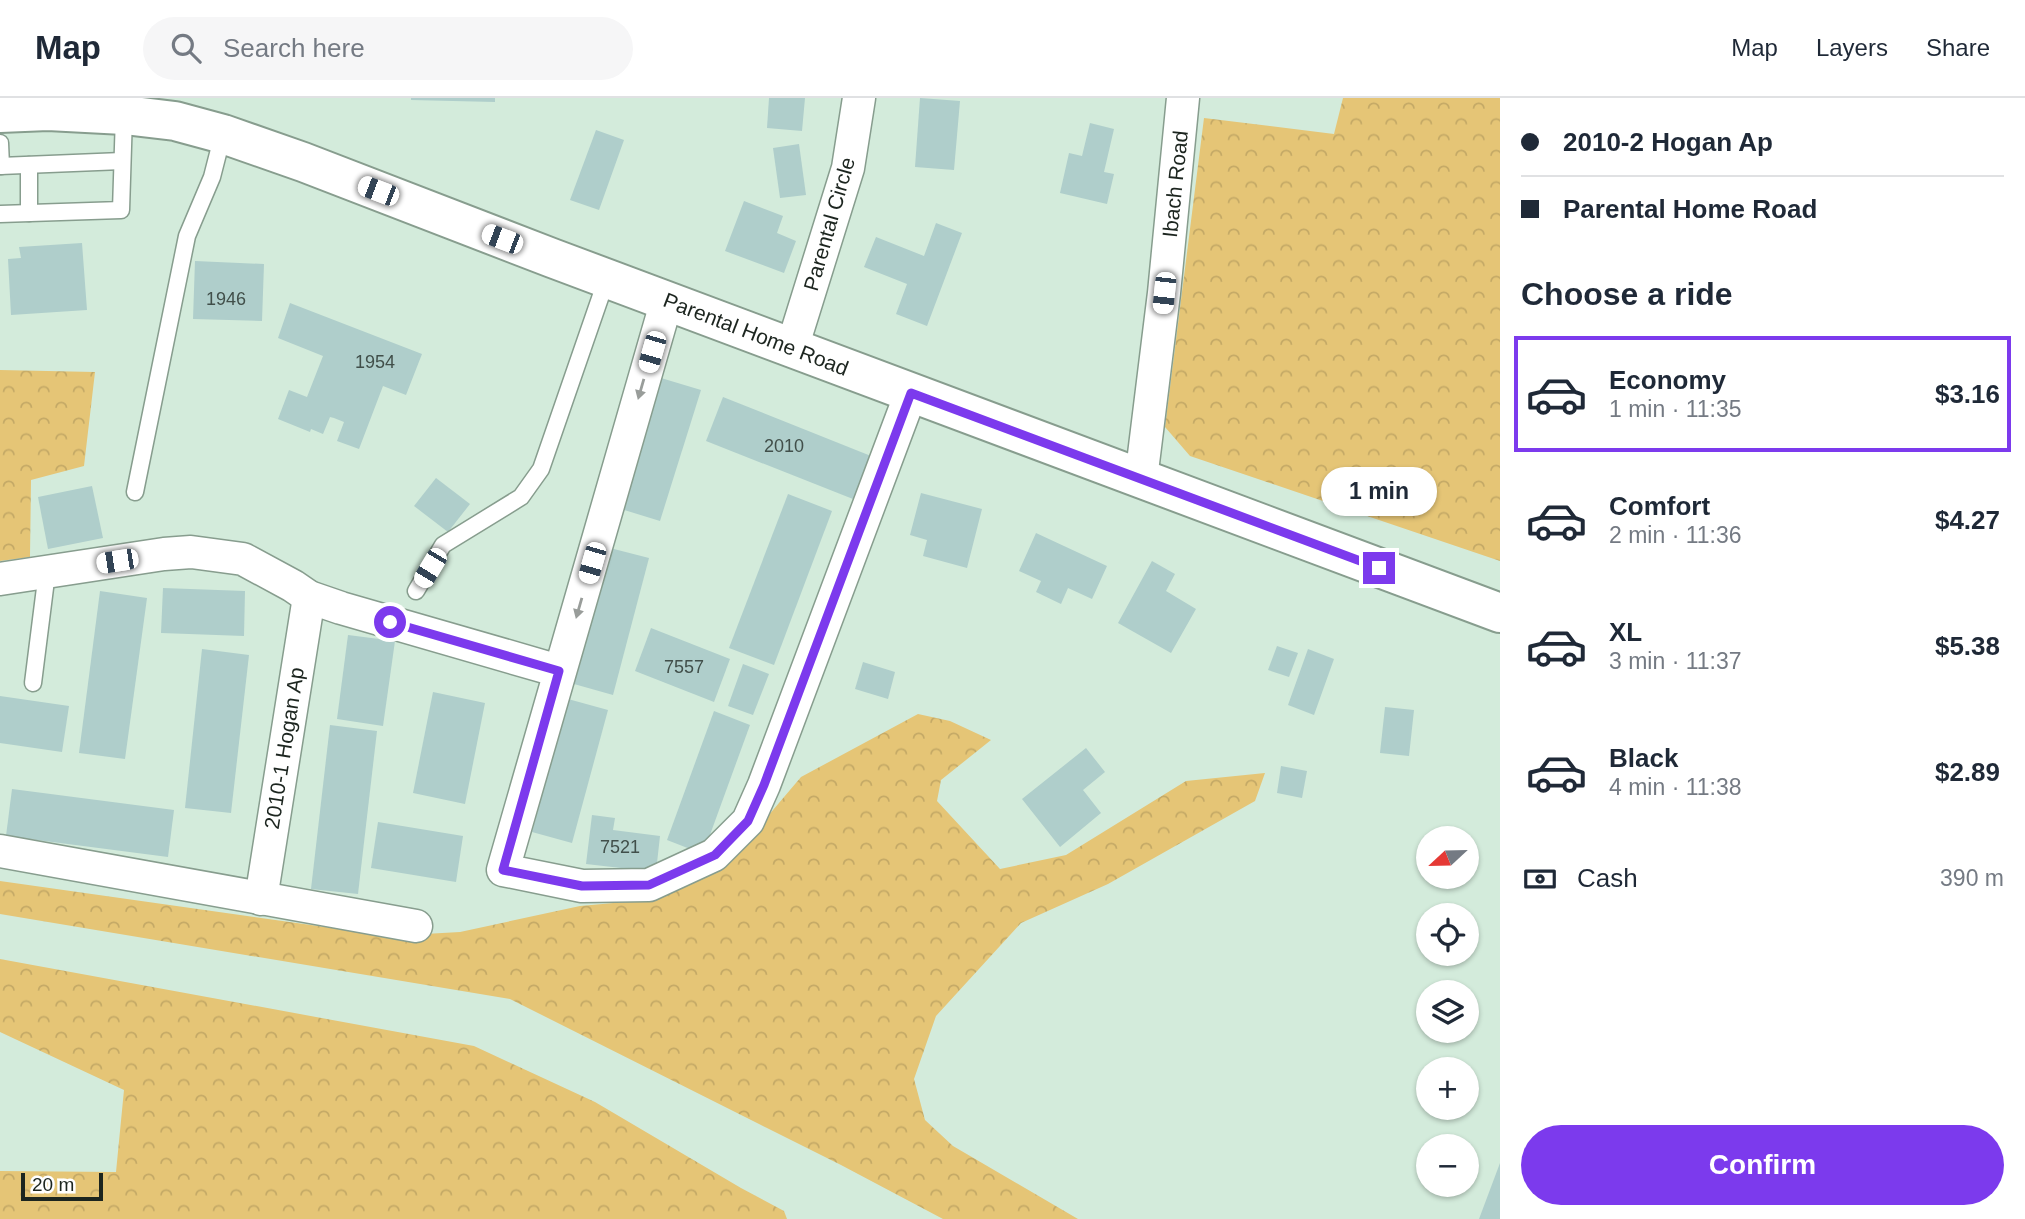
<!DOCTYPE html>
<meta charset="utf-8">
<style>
:root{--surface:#fff;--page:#f6f6f7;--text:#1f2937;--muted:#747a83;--line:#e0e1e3;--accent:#7c3aed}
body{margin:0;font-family:Arial,sans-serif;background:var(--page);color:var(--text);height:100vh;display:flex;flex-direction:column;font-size:26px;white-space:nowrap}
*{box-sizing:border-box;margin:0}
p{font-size:23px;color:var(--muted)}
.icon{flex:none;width:38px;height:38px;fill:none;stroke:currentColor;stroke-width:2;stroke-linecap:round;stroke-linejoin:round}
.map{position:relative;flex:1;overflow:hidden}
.panel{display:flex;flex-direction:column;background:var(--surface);width:525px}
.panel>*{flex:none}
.top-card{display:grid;align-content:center;height:154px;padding:0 21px;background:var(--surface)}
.needle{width:46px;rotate:248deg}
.tools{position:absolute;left:1416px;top:728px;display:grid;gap:14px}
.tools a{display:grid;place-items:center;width:63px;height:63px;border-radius:50%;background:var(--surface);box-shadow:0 2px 5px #0004;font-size:35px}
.scale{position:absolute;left:21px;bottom:18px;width:82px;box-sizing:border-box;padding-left:7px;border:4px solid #1c251f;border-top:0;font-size:19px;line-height:24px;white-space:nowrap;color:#1c251f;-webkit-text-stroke:5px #fff;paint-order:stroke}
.end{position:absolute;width:32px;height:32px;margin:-16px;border:9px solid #7c3aed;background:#fff;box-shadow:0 0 0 4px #fff}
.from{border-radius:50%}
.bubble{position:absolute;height:49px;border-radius:24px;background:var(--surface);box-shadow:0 2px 5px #0004;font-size:23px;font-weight:700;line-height:49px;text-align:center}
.car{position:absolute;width:21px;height:42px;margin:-21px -10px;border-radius:9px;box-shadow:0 0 5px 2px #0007;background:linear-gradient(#fff 24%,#345 0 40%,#fff 0 76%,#345 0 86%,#fff 0)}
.top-card b{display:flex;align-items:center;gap:24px;height:66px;font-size:26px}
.top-card b+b{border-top:2px solid var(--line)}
.top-card i{width:18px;height:18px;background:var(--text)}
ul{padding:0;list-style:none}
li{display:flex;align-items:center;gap:21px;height:116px;margin:0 14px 10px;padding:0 7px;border:4px solid transparent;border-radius:0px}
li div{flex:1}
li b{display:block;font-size:26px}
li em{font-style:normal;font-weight:700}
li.current{border-color:var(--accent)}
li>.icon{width:63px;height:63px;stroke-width:1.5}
h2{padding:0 21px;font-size:32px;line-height:84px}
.pay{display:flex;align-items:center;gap:18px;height:77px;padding:0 21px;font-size:26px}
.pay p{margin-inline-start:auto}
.cta{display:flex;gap:14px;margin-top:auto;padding:14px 21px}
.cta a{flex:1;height:80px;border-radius:42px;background:var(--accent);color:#fff;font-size:28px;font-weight:700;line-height:80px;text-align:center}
header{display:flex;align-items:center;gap:42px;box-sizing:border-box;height:98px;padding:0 35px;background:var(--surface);border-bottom:2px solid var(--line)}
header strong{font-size:33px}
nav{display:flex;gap:38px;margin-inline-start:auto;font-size:24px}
.search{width:490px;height:63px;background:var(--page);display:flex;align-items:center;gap:18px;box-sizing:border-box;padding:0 24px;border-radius:38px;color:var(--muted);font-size:26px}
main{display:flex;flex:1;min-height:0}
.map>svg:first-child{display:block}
.forest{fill:url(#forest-crowns)}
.building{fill:#afcecb}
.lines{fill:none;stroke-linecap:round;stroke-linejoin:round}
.service-casing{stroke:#879d8e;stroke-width:19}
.minor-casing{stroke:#879d8e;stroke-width:35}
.tertiary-casing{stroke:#879d8e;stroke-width:42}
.service{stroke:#fff;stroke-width:16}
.minor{stroke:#fff;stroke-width:32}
.tertiary{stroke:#fff;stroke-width:38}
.oneway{fill:#999d9a}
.route{stroke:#7c3aed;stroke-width:9}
.labels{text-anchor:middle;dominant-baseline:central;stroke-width:5;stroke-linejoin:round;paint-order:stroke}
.number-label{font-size:18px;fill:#414f4a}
.street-label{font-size:21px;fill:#1c251f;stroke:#fff}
</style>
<header>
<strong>Map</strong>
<div class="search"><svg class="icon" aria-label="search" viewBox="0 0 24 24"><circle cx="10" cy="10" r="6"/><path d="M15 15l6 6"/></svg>Search here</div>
<nav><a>Map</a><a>Layers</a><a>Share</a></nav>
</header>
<main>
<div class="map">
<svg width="1500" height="1121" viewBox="0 0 1500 1121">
<defs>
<pattern id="forest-crowns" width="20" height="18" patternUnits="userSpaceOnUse" patternTransform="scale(1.75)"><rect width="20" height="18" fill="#e5c576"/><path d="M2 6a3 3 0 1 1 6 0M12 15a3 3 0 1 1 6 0" fill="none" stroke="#c4a966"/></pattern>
</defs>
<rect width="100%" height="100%" fill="#d3ebdb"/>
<g class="forest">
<path d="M1343,0H1500V463L1190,358L1165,329L1204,20L1334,36Z"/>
<path d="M0,272L95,274L84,368L31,382L30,459L0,463Z"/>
<path d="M918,616L950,623L991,642L941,682L937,703L1000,771L1066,757L1186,683L1265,675L1255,703L1108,786L1021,825L936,918L914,981L925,1022L953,1048L1078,1121H943L841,1067L510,901L0,816V783L389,838L460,834L580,808L647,802L722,772L801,679Z"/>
<path d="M0,861L474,948L595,1004L741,1090L784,1113L787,1121H0V1073L116,1074L124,992L0,934Z"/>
</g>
<g class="building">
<path d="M411,0H495V4L411,2Z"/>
<path d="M769,0H805L802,33L767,30Z"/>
<path d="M920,0L960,3L954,72L915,69Z"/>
<path d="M1090,25L1114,31L1104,74L1114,76L1107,106L1060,95L1069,55L1082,58Z"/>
<path d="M596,32L624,42L599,112L570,102Z"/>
<path d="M799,46L806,97L780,100L773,50Z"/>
<path d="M744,103L783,118L777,135L796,143L784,175L725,153Z"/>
<path d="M936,125L962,135L927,228L896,216L907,186L864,169L876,139L924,158Z"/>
<path d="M82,145L87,212L11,217L8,161L21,160L19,149Z"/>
<path d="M195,163L264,166L262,223L193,221Z"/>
<path d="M290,205L422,256L406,297L383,288L359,351L337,343L344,324L334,320L330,319L323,336L311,331L310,334L278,321L289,292L307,299L323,258L278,240Z"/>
<path d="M661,280L701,292L660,423L621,411Z"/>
<path d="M723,299L876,360L858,403L706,343Z"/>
<path d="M436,380L470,406L448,434L414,408Z"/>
<path d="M92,388L103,440L48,451L38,399Z"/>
<path d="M921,395L982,411L967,470L923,458L927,442L910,437Z"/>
<path d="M788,396L832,413L774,567L729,550Z"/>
<path d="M1036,435L1107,468L1092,501L1068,490L1061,506L1036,494L1041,483L1019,473Z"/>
<path d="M610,450L649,460L613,597L574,586Z"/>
<path d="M1152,463L1175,476L1166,493L1196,511L1171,555L1118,525Z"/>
<path d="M163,490L245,493L244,538L161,535Z"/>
<path d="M100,493L147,500L125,661L79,655Z"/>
<path d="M651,530L730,561L714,604L635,573Z"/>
<path d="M348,537L395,543L383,628L337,621Z"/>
<path d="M1277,548L1298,555L1289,579L1268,572Z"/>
<path d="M202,551L249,557L231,715L185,710Z"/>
<path d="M1308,551L1334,561L1314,617L1288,607Z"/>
<path d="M863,564L895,574L888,601L855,591Z"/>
<path d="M743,566L769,576L753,617L728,608Z"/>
<path d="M433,594L485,605L465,706L413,695Z"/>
<path d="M0,598L69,608L62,654L0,645Z"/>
<path d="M568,601L608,612L572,745L532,734Z"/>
<path d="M1385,609L1414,612L1409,658L1380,655Z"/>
<path d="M714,613L750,627L703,756L667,742Z"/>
<path d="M330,627L377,633L358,796L311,791Z"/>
<path d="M1086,650L1105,674L1083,692L1101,715L1060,749L1022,701Z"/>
<path d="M1281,668L1307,673L1302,700L1277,695Z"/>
<path d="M12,691L174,712L168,759L6,738Z"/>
<path d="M592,717L615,720L613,732L660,738L656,774L586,766Z"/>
<path d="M378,724L463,738L456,784L371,770Z"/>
<path d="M1500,1065V1121H1479Z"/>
</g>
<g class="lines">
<defs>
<g id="service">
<path d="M0,45L1,68"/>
<path d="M29,67V115"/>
<path d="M0,68L122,63"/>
<path d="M0,116L121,112L124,17"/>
<path d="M135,394L187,138L212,79L223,36"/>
<path d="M416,493L443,447L521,399L541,371L607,180"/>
<path d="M33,585L47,474"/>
</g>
<g id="minor">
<path d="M667,202L503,772L582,788L649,787L714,757L748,723L764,687L911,295"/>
<path d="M792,250L848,70L859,0"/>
<path d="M1141,381L1164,195L1183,0"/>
<path d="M0,481L164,456L191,454L243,461L293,488L309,499L341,510L559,573"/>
<path d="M0,753L416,828"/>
<path d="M261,801L309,499"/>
</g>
<path id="tertiary" d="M0,15L48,13L124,17L175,23L223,36L303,64L552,160L1500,515"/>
</defs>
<use href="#service" class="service-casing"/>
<use href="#minor" class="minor-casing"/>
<use href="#tertiary" class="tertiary-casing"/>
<use href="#service" class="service"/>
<use href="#minor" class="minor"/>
<use href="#tertiary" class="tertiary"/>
</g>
<defs><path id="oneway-solid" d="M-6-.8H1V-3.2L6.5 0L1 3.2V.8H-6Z" transform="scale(1.75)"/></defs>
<g class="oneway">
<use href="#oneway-solid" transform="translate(641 291) rotate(106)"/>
<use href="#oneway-solid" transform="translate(579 510) rotate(106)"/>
</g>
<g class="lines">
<path class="route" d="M390,524L559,573L503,772L582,788L649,787L715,757L748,723L764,687L911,295L1379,470"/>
</g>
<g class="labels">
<g class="number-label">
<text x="226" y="201">1946</text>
<text x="375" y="264">1954</text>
<text x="784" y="348">2010</text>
<text x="684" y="569">7557</text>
<text x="620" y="749">7521</text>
</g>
<g class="street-label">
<text transform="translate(1175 86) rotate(-84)">Ibach Road</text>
<text transform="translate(829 126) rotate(-74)">Parental Circle</text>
<text transform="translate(756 236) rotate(21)">Parental Home Road</text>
<text transform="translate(284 650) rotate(-81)">2010-1 Hogan Ap</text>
</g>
</g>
</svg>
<div class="tools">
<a><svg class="needle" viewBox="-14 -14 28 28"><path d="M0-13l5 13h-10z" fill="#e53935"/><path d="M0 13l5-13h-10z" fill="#747a83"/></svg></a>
<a><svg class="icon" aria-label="locate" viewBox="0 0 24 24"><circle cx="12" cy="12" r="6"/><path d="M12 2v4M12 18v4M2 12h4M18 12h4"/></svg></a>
<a><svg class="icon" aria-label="layers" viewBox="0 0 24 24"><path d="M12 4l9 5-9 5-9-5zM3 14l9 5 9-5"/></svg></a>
<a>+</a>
<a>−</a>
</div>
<div class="scale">20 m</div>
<i class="end from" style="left:390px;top:524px"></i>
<i class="end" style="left:1379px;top:470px"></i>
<div class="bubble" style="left:1321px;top:369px;width:116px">1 min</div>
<i class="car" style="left:378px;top:93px;rotate:291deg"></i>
<i class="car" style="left:502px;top:141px;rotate:291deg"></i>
<i class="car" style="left:1164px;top:195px;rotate:186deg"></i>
<i class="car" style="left:652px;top:254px;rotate:196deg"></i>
<i class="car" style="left:117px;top:463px;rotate:261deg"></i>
<i class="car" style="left:592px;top:465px;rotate:196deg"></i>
<i class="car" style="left:430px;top:470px;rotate:211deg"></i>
</div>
<section class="panel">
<div class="top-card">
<b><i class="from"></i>2010-2 Hogan Ap</b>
<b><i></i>Parental Home Road</b>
</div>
<h2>Choose a ride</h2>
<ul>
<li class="current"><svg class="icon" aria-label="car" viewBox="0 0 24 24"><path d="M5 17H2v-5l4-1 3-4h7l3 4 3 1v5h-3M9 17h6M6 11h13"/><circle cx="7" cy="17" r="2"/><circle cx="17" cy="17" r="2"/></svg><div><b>Economy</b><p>1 min · 11:35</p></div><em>$3.16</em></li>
<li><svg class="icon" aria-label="car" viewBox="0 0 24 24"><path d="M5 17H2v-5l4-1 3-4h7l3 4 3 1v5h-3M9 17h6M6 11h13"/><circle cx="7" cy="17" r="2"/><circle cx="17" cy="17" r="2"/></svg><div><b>Comfort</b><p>2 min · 11:36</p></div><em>$4.27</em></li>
<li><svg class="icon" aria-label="car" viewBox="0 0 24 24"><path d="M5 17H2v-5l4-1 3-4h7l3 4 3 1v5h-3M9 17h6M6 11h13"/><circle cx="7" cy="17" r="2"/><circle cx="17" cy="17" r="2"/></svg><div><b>XL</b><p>3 min · 11:37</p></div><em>$5.38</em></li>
<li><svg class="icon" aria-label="car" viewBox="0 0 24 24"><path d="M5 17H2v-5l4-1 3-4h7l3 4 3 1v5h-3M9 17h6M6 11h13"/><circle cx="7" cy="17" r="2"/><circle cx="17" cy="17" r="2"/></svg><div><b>Black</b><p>4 min · 11:38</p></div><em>$2.89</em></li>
</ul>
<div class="pay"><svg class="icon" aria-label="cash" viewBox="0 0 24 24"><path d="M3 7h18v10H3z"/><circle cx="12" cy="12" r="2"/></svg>Cash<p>390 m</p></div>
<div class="cta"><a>Confirm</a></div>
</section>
</main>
